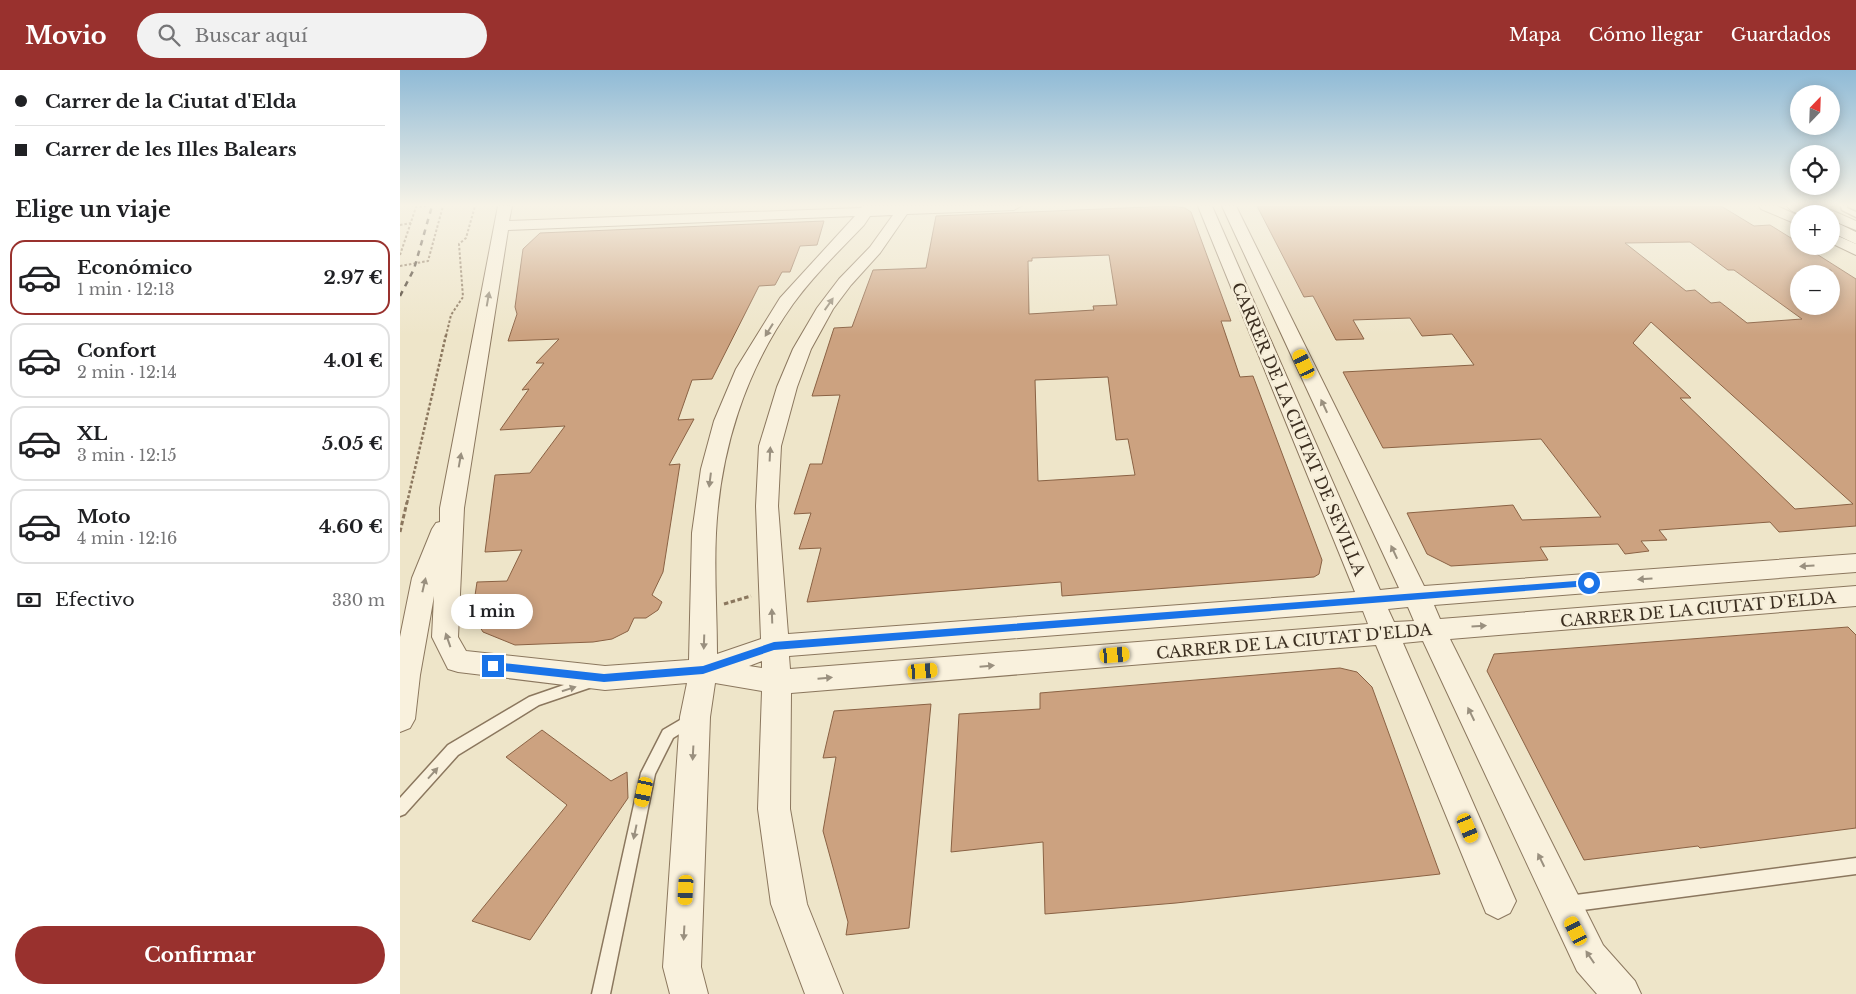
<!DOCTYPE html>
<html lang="es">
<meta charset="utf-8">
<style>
:root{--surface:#fff;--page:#f2f2f2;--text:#202124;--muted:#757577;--line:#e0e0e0;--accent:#99312e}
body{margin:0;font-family:"Libre Baskerville",serif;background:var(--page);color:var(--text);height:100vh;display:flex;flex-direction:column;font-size:19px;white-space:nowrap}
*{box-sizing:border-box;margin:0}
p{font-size:16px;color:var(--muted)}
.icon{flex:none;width:28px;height:28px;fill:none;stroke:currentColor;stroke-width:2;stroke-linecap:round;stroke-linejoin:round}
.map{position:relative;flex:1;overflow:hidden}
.details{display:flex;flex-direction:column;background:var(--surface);width:400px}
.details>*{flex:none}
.top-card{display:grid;align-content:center;height:110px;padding:0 15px;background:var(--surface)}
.needle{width:32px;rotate:23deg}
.tools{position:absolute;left:1390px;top:15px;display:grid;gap:10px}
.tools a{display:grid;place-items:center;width:50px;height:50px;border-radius:50%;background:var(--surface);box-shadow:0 2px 12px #0003;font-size:25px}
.end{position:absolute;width:22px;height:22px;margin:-11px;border:6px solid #1a73e8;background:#fff;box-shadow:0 0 0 2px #fff}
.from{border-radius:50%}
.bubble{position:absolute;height:35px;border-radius:18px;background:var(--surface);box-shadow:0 2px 12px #0003;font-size:16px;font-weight:800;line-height:35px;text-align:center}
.car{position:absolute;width:15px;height:30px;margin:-15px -8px;border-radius:6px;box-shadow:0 0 4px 1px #0007;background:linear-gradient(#f5c518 24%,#345 0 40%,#f5c518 0 76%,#345 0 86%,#f5c518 0)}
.top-card b{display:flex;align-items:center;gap:18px;height:48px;font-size:19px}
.top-card b+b{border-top:1px solid var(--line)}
.top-card i{width:12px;height:12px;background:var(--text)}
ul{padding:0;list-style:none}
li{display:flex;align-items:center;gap:15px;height:75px;margin:0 10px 8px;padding:0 5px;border:2px solid var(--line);border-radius:15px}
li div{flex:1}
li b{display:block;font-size:19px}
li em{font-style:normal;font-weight:800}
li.current{border-color:var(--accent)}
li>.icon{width:45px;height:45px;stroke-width:1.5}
h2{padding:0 15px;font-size:22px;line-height:60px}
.pay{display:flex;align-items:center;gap:12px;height:55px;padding:0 15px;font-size:19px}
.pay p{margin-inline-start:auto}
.primary-button{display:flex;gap:10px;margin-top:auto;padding:10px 15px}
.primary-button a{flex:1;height:58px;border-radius:30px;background:var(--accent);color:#fff;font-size:20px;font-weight:800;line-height:58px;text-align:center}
header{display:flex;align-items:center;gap:30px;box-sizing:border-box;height:70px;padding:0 25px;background:var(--accent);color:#fff}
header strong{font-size:24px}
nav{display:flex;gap:28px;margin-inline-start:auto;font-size:18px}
.search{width:350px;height:45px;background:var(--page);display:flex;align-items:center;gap:12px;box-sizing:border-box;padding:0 18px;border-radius:28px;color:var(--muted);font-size:19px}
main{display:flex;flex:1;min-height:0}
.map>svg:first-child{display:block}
.building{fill:#cca280;stroke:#8a6244;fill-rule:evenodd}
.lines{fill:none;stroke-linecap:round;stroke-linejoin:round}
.lane-casing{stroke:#8b775e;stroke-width:3}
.street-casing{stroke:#8b775e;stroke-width:2}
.secondary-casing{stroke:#6d5841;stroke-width:2}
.path-far2{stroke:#8b775e;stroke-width:2;stroke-dasharray:2.5 2;stroke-linecap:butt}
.path-far1{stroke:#8b775e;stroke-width:2.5;stroke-dasharray:3 2;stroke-linecap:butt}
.path{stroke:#8b775e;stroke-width:3;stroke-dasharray:4.5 2.5;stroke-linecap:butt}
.lane{fill:#f9f1dd;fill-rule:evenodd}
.street{fill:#f9f1dd;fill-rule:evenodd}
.secondary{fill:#f9f1dd;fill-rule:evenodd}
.rail{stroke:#3c2f21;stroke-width:2.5;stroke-dasharray:5.5 5.5;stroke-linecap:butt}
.oneway{fill:#9a907f}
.route{fill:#1a73e8}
.labels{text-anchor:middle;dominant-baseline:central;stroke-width:5;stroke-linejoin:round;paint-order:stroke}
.street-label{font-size:16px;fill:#3c2f21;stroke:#f6eed9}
</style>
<header>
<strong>Movio</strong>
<div class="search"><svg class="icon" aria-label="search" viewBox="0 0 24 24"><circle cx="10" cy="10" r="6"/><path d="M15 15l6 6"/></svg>Buscar aquí</div>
<nav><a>Mapa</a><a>Cómo llegar</a><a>Guardados</a></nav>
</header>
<main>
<section class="details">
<div class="top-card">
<b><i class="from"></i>Carrer de la Ciutat d'Elda</b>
<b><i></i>Carrer de les Illes Balears</b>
</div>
<h2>Elige un viaje</h2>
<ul>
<li class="current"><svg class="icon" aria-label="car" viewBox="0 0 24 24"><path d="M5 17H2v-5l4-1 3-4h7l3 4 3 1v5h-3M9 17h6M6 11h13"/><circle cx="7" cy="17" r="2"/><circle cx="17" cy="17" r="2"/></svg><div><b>Económico</b><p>1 min · 12:13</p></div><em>2.97 €</em></li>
<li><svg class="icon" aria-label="car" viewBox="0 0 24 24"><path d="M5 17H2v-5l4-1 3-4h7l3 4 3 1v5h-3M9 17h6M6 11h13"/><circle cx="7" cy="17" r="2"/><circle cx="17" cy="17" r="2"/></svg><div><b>Confort</b><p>2 min · 12:14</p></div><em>4.01 €</em></li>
<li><svg class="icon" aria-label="car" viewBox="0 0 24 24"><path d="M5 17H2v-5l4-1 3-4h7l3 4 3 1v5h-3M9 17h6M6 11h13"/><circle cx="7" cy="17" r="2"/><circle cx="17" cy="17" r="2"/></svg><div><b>XL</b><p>3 min · 12:15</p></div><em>5.05 €</em></li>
<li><svg class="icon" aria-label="car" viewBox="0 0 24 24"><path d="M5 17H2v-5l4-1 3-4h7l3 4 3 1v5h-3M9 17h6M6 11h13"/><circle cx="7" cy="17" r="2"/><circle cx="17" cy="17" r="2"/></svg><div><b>Moto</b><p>4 min · 12:16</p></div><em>4.60 €</em></li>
</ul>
<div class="pay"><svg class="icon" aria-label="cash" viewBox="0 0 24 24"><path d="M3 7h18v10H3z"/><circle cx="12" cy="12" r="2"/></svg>Efectivo<p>330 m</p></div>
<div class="primary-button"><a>Confirmar</a></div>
</section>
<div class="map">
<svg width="1456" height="924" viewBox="0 0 1456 924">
<rect width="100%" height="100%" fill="#eee5c9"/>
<g class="building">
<path d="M771,136L785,138L791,142L831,251H821L840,307L853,306L922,490L919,504L914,507L662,526L661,512L407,532L421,478L399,479L411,443L394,444L410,394H422L440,325L412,326L434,258L452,257L473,200L526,198L536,146ZM709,185L717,235L693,236L694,240L629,244L628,191H632V188ZM708,307L716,370L728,369L735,405L638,411L635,310Z"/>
<path d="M857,136H1321L1354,156L1370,155L1399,173V176H1404L1456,209V456L1379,462L1370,452L1259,460L1267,470L1241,471L1249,481L1225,484L1218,474L1140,477L1148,490L1051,496L1027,484L1007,443L1113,435L1122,450L1201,447L1141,369L983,378L943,302L1074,295L1052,264L1022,266L1010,248L953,250L964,269L936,270L913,226L904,227ZM1290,172L1328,200H1334L1402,249L1347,253L1320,232L1311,233L1295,220L1286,221L1225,173ZM1431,200V236H1399V201ZM1251,252L1453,434L1395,439L1280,328H1291L1233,273Z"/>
<path d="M424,151L417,175L400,176L390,202H382L375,215L359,216L312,309L292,310L278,350L294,349L269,395L280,394L263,502L252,525L262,532L258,540L246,548H234L228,561L212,569L193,572L115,575L83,562L75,549L73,539L77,512L107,511L122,480L85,482L95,405L130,403L165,356L100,360L129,319L122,320L144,293H136L159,269L108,271L117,244L115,237L123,179L140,163Z"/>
<path d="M1448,557L1456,565V758L1300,778L1298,776L1184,790L1087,601L1094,584Z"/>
<path d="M940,598L957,602L972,617L1040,804L776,833L645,844L643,772L551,782L559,644L640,639V623Z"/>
<path d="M531,634L509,858L446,865L448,852L423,761L436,687L423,688L434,641Z"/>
<path d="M142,660L211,711L227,702L228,728L130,870L72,851L167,735L106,687Z"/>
</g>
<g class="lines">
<defs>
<g id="lane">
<path d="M1441,136H1447V138L1456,142V147L1442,140Z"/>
<path d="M190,606L195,608L197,612L195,616L139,635L58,685L5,744L0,746V728L48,675L129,627Z"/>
<path d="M292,643L297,645L299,649L297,653L273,668L255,704L210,924H192L241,703L263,660Z"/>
<path d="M1456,788V804L1168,842L1162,840L1160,834L1162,828L1168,826Z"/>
</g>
<g id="street">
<path d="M98,136H112L109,151L461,138L462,136H621L614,140L507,144L480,183L451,215L433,239L411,279L397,317L381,376L378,436L388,564L955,522L798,136H812L980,520L999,518L822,136H836L1024,516L1456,484V502L1034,535L1040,549L1456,516V536L1050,569L1203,875L1235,911L1241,924H1197L1177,901L1023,571L1003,573L1116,831L1110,843L1098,849L1086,843L976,575L391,623L390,739L407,834L443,924H405L371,834L358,739L362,621L315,613L310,647L301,897L308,924H270L263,897L280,647L287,613L205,620L58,602L48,599L32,567L34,526L20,605L15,649L10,658L0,662V567L12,508L32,459L36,453L40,452V438ZM493,145L470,177L439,209L417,238L393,279L377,317L359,376L356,436L361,569L317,584C317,544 314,503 316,463C320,381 345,301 393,234C414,205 440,180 464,155L470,146ZM455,146L380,228L336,299L314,351L301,399L292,463L289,590L205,596L66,581L58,567L64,438L108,160ZM1008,537L1014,551L994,552L988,539ZM963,541L968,554L390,599L389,586ZM362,591V598L349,596Z"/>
<path d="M1359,136H1377L1399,146V155L1361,139Z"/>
<path d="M1431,140L1456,151V160L1431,150V144H1424Z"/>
<path d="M1431,163L1456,174V185L1431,173Z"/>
</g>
<g id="secondary">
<path d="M1387,136C1398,136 1414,134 1422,144C1411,144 1394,147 1387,136Z"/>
<path d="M1431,150L1456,162V174L1431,162Z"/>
</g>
</defs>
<use href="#lane" class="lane-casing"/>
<use href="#street" class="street-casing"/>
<use href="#secondary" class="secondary-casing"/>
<g class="path-far2">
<path d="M0,155L11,153"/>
<path d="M0,185L16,137L26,136"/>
<path d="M0,196L28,191L43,136"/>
<path d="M46,266L51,245L63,227L59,174L66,168L75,136"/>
</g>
<path class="path-far1" d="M7,433L46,265"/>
<g class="path">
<path d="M0,462L7,432"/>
<path d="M324,534L351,526"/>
</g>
<use href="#lane" class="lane"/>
<use href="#street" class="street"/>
<use href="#secondary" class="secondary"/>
<path class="rail" d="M0,226L14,199L32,136"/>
</g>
<defs><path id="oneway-solid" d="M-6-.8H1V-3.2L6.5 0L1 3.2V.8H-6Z" transform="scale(1.25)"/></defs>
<g class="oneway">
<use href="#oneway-solid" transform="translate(88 229) rotate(-80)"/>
<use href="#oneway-solid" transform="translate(429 234) rotate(-55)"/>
<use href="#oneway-solid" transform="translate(369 260) rotate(122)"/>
<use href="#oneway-solid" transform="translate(924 336) rotate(-115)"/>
<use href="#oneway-solid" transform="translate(370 384) rotate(-87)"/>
<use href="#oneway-solid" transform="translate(60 390) rotate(-80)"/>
<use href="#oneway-solid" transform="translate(310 410) rotate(97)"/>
<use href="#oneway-solid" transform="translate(994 482) rotate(-115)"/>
<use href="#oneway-solid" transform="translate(1407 496) rotate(176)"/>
<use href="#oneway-solid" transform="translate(1245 509) rotate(176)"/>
<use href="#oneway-solid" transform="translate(24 515) rotate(-77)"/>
<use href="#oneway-solid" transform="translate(372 546) rotate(-92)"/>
<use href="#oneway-solid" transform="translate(1079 556) rotate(-4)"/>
<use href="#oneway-solid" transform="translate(48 570) rotate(-109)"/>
<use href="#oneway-solid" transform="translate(304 572) rotate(92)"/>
<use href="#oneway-solid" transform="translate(587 596) rotate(-5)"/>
<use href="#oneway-solid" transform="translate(425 608) rotate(-5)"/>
<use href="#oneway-solid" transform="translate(169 619) rotate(-18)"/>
<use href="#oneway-solid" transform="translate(1071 644) rotate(-116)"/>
<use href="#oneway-solid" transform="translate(293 683) rotate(93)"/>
<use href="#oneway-solid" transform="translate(33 703) rotate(-48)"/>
<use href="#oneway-solid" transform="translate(235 762) rotate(102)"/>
<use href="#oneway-solid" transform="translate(1141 790) rotate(-116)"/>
<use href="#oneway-solid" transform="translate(284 863) rotate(93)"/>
<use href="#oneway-solid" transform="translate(1190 887) rotate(-124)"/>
</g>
<linearGradient id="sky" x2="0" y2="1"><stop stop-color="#8fbad6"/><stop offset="0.51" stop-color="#f7f3e7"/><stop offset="1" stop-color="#f7f3e7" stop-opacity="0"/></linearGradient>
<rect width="1456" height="265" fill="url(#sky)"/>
<path class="route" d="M1189,510L1193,513L1189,516L374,580L303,604L204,612L93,600L89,596L93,592L204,604L303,596L374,572Z"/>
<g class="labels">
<g class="street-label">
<text transform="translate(899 359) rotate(67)">CARRER DE LA CIUTAT DE SEVILLA</text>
<text transform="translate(1298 539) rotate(-5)">CARRER DE LA CIUTAT D'ELDA</text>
<text transform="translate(894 571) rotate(-5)">CARRER DE LA CIUTAT D'ELDA</text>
</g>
</g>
</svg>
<div class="tools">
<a><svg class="needle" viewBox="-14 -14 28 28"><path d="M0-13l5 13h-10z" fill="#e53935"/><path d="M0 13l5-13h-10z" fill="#757577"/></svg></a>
<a><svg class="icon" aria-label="locate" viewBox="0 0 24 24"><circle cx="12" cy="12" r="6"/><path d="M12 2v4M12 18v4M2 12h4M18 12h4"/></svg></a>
<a>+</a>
<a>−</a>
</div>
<i class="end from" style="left:1189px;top:513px"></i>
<i class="end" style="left:93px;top:596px"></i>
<div class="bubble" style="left:51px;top:524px;width:82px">1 min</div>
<i class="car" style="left:904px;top:294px;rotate:335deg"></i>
<i class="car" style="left:715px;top:585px;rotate:85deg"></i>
<i class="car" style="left:523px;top:601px;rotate:86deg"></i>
<i class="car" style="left:244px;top:722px;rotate:192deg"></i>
<i class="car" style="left:1068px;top:758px;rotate:157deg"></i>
<i class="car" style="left:286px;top:820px;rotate:183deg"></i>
<i class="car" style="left:1176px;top:861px;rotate:333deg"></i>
</div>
</main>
